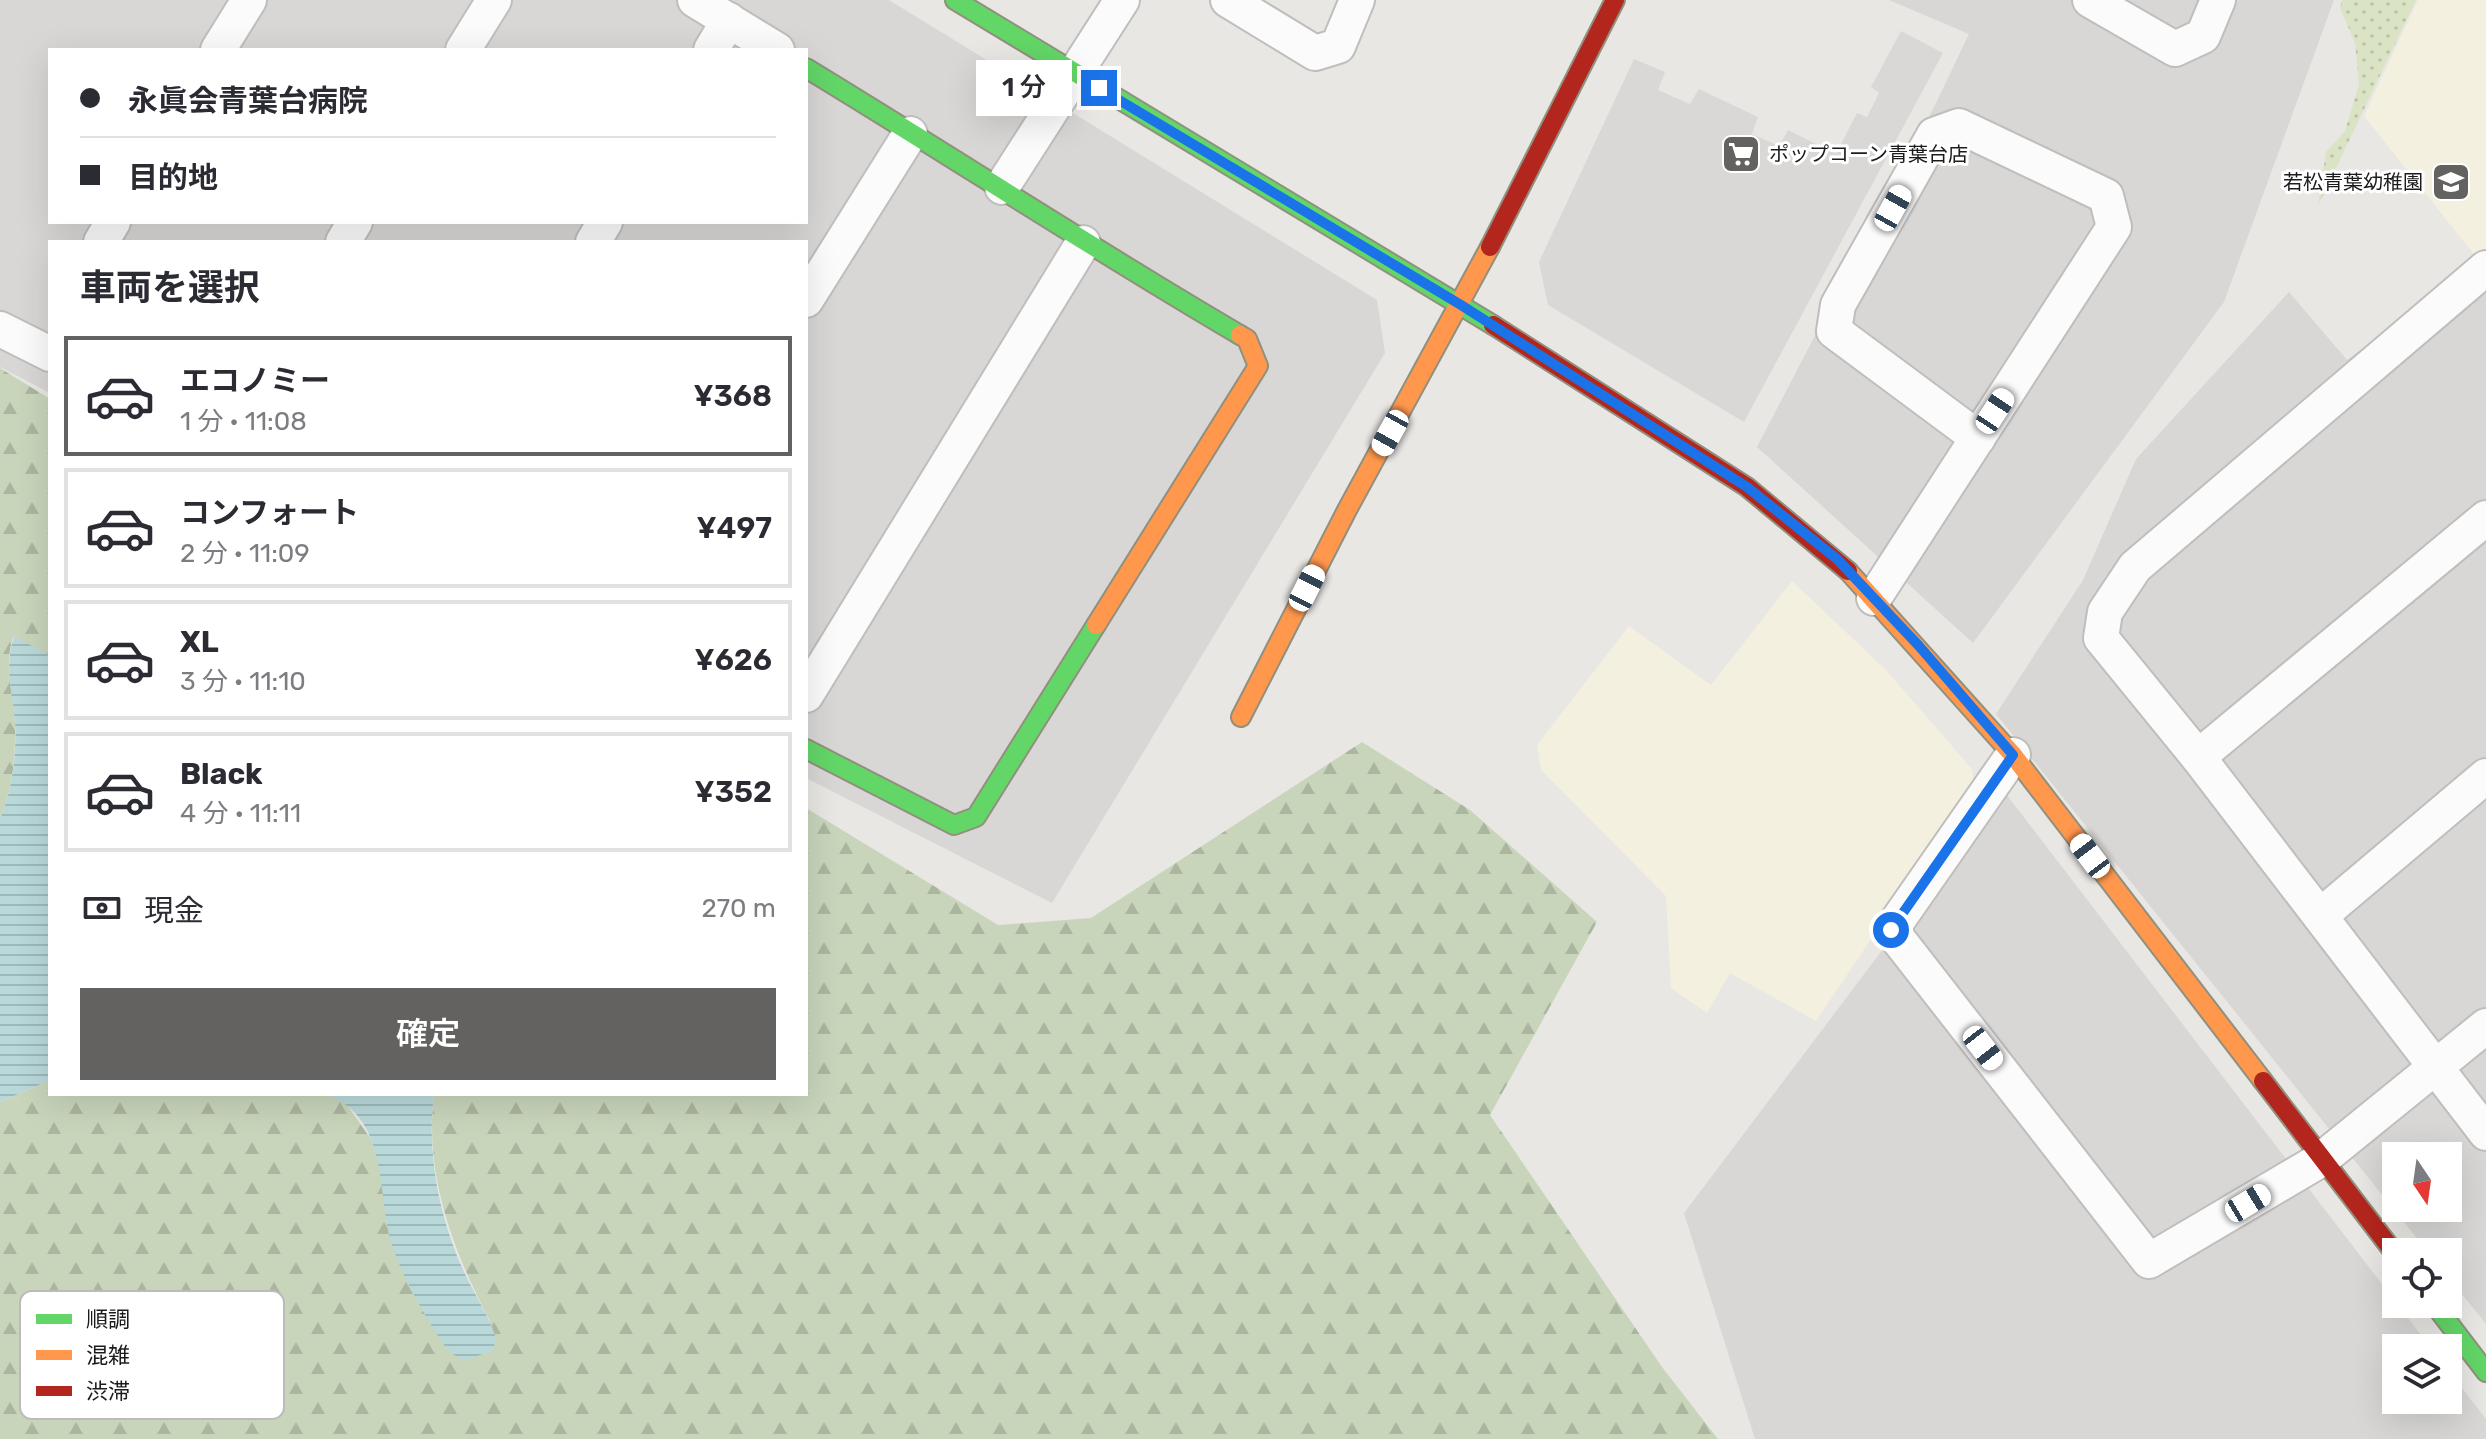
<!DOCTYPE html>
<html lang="ja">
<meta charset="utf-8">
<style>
:root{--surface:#fff;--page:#f7f7f7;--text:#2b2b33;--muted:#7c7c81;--line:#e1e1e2;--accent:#636261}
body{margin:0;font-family:Rubik,"Noto Sans JP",sans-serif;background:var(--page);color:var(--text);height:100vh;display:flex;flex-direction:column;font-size:30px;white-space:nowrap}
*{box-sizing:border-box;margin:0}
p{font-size:26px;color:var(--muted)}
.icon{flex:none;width:44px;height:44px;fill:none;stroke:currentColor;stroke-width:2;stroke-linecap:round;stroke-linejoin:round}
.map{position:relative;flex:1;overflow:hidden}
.panel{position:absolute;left:48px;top:240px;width:760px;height:856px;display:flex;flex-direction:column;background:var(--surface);border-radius:0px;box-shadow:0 8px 32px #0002}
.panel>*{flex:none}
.hud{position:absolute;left:48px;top:48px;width:760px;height:176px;border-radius:0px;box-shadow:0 8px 32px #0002;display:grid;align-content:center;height:176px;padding:0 32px;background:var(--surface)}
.needle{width:52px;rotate:167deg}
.buttons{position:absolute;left:2382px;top:1142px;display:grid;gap:16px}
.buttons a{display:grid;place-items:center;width:80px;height:80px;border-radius:0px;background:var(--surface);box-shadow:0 8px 32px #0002;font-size:40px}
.end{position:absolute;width:36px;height:36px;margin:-18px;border:10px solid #1a73e8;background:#fff;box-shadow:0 0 0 4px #fff}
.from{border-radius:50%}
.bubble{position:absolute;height:56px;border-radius:0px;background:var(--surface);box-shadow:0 8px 32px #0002;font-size:26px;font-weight:600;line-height:56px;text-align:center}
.car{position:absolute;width:24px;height:48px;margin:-24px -12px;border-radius:10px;box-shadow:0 0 6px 2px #0007;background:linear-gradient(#fff 24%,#345 0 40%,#fff 0 76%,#345 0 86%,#fff 0)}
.hud b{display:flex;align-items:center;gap:28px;height:76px;font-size:30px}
.hud b+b{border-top:2px solid var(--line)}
.hud i{width:20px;height:20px;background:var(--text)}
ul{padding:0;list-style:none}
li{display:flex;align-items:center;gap:24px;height:120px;margin:0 16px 12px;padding:0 16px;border:4px solid var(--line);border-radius:0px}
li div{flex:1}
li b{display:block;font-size:30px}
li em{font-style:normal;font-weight:600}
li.on{border-color:var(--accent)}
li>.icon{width:72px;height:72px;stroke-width:1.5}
h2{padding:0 32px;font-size:36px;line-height:96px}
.pay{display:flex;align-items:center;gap:20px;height:88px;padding:0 32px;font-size:30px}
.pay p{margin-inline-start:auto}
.action{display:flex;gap:16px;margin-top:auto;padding:16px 32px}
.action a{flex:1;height:92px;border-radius:0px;background:var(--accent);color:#fff;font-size:32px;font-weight:600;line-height:92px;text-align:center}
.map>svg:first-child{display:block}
.residential{fill:#d8d7d5;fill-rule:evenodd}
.education{fill:#f3f0df}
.grass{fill:url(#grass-dots)}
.forest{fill:url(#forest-firs)}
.parking{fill:#d9d8d7}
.water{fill:url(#water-rules)}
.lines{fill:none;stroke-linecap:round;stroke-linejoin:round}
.street-casing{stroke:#bfbebc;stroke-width:38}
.fast-casing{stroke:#91907e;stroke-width:22}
.slow-casing{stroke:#91907e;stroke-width:22}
.jam-casing{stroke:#91907e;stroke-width:22}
.street{stroke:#fcfbfb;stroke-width:34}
.fast{stroke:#63d668;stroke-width:18}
.slow{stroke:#ff974d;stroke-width:18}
.jam{stroke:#b3261e;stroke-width:18}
.route{stroke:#1a73e8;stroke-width:10}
.labels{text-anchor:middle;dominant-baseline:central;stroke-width:6;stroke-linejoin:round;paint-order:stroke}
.poi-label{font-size:20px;fill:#1b1b1b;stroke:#fff;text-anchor:start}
.key{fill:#fff;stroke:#bbb;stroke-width:2}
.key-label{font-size:22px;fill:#1b1b1b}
</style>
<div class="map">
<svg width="2486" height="1439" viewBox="0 0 2486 1439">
<defs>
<pattern id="grass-dots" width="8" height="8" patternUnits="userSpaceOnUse" patternTransform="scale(2)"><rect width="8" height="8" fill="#dae4c5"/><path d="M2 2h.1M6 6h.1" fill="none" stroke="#bac3a9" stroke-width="1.8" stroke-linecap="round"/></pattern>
<pattern id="forest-firs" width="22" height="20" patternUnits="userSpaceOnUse" patternTransform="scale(2)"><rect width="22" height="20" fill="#c8d5bb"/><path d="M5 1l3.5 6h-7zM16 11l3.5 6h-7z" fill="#abb6a0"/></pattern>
<pattern id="water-rules" width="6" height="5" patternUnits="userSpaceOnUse" patternTransform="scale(2)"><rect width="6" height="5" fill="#b9d8da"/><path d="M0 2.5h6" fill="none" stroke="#9eb9ba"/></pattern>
</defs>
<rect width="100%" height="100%" fill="#e9e7e4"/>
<g class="residential">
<path d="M0,0H889L1377,300L1385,353L1052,903L806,778V242H50V393L0,367ZM50,50H806V222H50Z"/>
<path d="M1889,0H2334L2224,302L1973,643L1757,447L1936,103L1969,34Z"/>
<path d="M2486,257V1324L2448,1277V1252H2428L1996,714L2083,580L2136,459L2289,292L2347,360ZM2396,1156H2448V1208H2396Z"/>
<path d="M2003,790L2431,1348H2396V1400H2448V1370L2486,1419V1439H1755L1684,1213Z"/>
</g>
<g class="education">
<path d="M2418,0H2486V249L2476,257L2364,116Z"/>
<path d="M1792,581L1886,670L1971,768L1975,784L1816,1021L1730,973L1707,1013L1671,988L1666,896L1541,770L1537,745L1629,626L1711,685Z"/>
</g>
<path class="grass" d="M2342,0H2416L2318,206L2326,152L2345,131L2359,84L2355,43L2340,8Z"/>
<g class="forest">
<path d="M0,368L50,399V656L13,637C3,670 14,691 15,725C16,754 12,793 0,819Z"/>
<path d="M1362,742L1470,810L1597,922L1490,1115L1662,1367L1718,1439H0V1102L50,1080V1094H325L344,1101L371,1139L384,1178L392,1242L413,1289L490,1321C453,1251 424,1174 434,1094H806V808L998,925L1091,918Z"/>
</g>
<path class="parking" d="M1901,31L1943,53L1744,422L1548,305L1539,262L1634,59L1665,72L1658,90L1690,104L1699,89L1758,117L1752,134L1779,146L1788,130L1836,154L1857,113L1867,117L1879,93L1871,87Z"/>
<g class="water">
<path d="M14,636L50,656V1080L0,1102V819C12,793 17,751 15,722C12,689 4,668 14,636Z"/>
<path d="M325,1094H434C426,1154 440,1222 466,1276C476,1297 489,1316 496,1338L493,1350L464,1361C458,1357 449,1353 445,1346C427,1321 400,1272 391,1242C377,1192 389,1116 325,1094Z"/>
</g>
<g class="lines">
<defs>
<g id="street">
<path d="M695,0L777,50"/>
<path d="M1228,0L1315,53L1338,46L1357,0"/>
<path d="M2090,0L2175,49L2203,36L2218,0"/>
<path d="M218,50L249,0"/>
<path d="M463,50L494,0"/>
<path d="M711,50L729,20"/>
<path d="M1002,187L1122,0"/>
<path d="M101,242L113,222"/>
<path d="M343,242L355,222"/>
<path d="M593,242L605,222"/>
<path d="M2486,268L2135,567L2105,612L2101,638L2198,757L2486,1133"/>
<path d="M806,300L910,134"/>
<path d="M0,329L50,354"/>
<path d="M1874,598L2114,227L2106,196L1959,126L1934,135L1838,305L1834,331L1978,438"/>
<path d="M806,695L1083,243"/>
<path d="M2013,755L1891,930L2149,1261L2322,1159L2486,1026"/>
<path d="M2198,757L2486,518"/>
<path d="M2320,916L2486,776"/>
</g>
<g id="fast">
<path d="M955,0L1493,325"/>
<path d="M806,68C951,156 1093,249 1240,335"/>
<path d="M806,749L954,825L976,817L1096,625"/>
<path d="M2434,1304L2486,1372"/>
</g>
<g id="slow">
<path d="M1848,571L2013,755L2263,1081"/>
<path d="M1096,625L1258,366L1247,339L1240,335"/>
<path d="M1241,717L1347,510L1490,247"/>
</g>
<g id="jam">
<path d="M1490,247L1615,0"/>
<path d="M1493,325L1747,487L1848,571"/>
<path d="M2263,1081L2396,1255"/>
</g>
</defs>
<use href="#street" class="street-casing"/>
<use href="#fast" class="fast-casing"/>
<use href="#slow" class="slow-casing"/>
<use href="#jam" class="jam-casing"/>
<use href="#street" class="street"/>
<use href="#fast" class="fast"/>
<use href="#slow" class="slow"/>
<use href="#jam" class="jam"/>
</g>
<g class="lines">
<path class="route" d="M1099,88L1461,305L1747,487L1837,559L1919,646L2013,755L1891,930"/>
</g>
<defs>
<symbol id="supermarket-square" viewBox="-11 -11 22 22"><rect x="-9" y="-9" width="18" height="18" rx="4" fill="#636261" stroke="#fff"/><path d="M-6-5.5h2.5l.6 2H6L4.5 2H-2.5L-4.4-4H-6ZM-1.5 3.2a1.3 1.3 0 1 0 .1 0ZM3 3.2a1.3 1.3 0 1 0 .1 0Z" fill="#fff"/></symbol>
<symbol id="school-square" viewBox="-11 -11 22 22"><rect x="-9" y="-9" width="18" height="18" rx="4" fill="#636261" stroke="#fff"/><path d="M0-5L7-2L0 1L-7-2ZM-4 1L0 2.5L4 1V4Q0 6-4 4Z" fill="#fff"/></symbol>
</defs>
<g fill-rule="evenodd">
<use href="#supermarket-square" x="1719" y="132" width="44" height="44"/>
<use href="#school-square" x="2429" y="160" width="44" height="44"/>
</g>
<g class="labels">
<g class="poi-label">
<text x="1769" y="154">ポップコーン青葉台店</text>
<text x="2423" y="182" text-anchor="end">若松青葉幼稚園</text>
</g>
</g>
<rect x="20" y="1291" width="264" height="128" rx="12" class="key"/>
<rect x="36" y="1314" width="36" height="10" fill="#63d668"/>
<rect x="36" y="1350" width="36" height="10" fill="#ff974d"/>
<rect x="36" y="1386" width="36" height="10" fill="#b3261e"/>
<g class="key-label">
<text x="86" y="1327">順調</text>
<text x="86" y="1363">混雑</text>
<text x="86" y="1399">渋滞</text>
</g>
</svg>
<div class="buttons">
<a><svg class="needle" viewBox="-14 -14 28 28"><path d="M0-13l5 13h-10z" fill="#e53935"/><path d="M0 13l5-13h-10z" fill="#7c7c81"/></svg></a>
<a><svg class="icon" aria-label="locate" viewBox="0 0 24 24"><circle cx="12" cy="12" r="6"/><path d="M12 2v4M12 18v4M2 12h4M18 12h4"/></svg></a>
<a><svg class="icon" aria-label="layers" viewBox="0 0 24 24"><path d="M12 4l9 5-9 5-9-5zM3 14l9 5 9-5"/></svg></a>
</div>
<i class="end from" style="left:1891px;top:930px"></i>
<i class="end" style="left:1099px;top:88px"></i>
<div class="bubble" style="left:976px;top:60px;width:96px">1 分</div>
<i class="car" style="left:1893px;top:208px;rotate:29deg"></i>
<i class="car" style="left:1995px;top:411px;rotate:33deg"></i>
<i class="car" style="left:1390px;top:433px;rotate:209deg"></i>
<i class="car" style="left:1307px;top:588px;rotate:27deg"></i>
<i class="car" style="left:2090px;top:856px;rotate:323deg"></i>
<i class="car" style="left:1983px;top:1048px;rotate:142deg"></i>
<i class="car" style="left:2248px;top:1203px;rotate:59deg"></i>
<div class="hud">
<b><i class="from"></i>永眞会青葉台病院</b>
<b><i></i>目的地</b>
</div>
<section class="panel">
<h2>車両を選択</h2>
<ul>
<li class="on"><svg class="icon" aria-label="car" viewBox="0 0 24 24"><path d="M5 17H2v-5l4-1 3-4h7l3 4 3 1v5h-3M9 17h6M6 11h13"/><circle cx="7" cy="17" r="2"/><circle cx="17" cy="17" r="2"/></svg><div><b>エコノミー</b><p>1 分 · 11:08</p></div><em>¥368</em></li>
<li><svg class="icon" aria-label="car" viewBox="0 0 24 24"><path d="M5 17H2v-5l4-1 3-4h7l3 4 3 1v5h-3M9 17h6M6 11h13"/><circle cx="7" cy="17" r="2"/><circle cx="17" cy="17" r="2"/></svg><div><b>コンフォート</b><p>2 分 · 11:09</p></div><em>¥497</em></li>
<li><svg class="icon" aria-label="car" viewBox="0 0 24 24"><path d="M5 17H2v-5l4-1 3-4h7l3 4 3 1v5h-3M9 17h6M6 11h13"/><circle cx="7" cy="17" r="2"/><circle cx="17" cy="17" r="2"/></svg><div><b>XL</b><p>3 分 · 11:10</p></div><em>¥626</em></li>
<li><svg class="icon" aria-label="car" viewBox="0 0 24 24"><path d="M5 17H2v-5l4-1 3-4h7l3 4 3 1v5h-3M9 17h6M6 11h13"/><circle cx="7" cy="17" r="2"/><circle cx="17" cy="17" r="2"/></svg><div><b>Black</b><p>4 分 · 11:11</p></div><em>¥352</em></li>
</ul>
<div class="pay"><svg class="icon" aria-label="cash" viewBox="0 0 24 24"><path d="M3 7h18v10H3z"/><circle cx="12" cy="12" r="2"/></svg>現金<p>270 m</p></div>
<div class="action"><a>確定</a></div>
</section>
</div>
